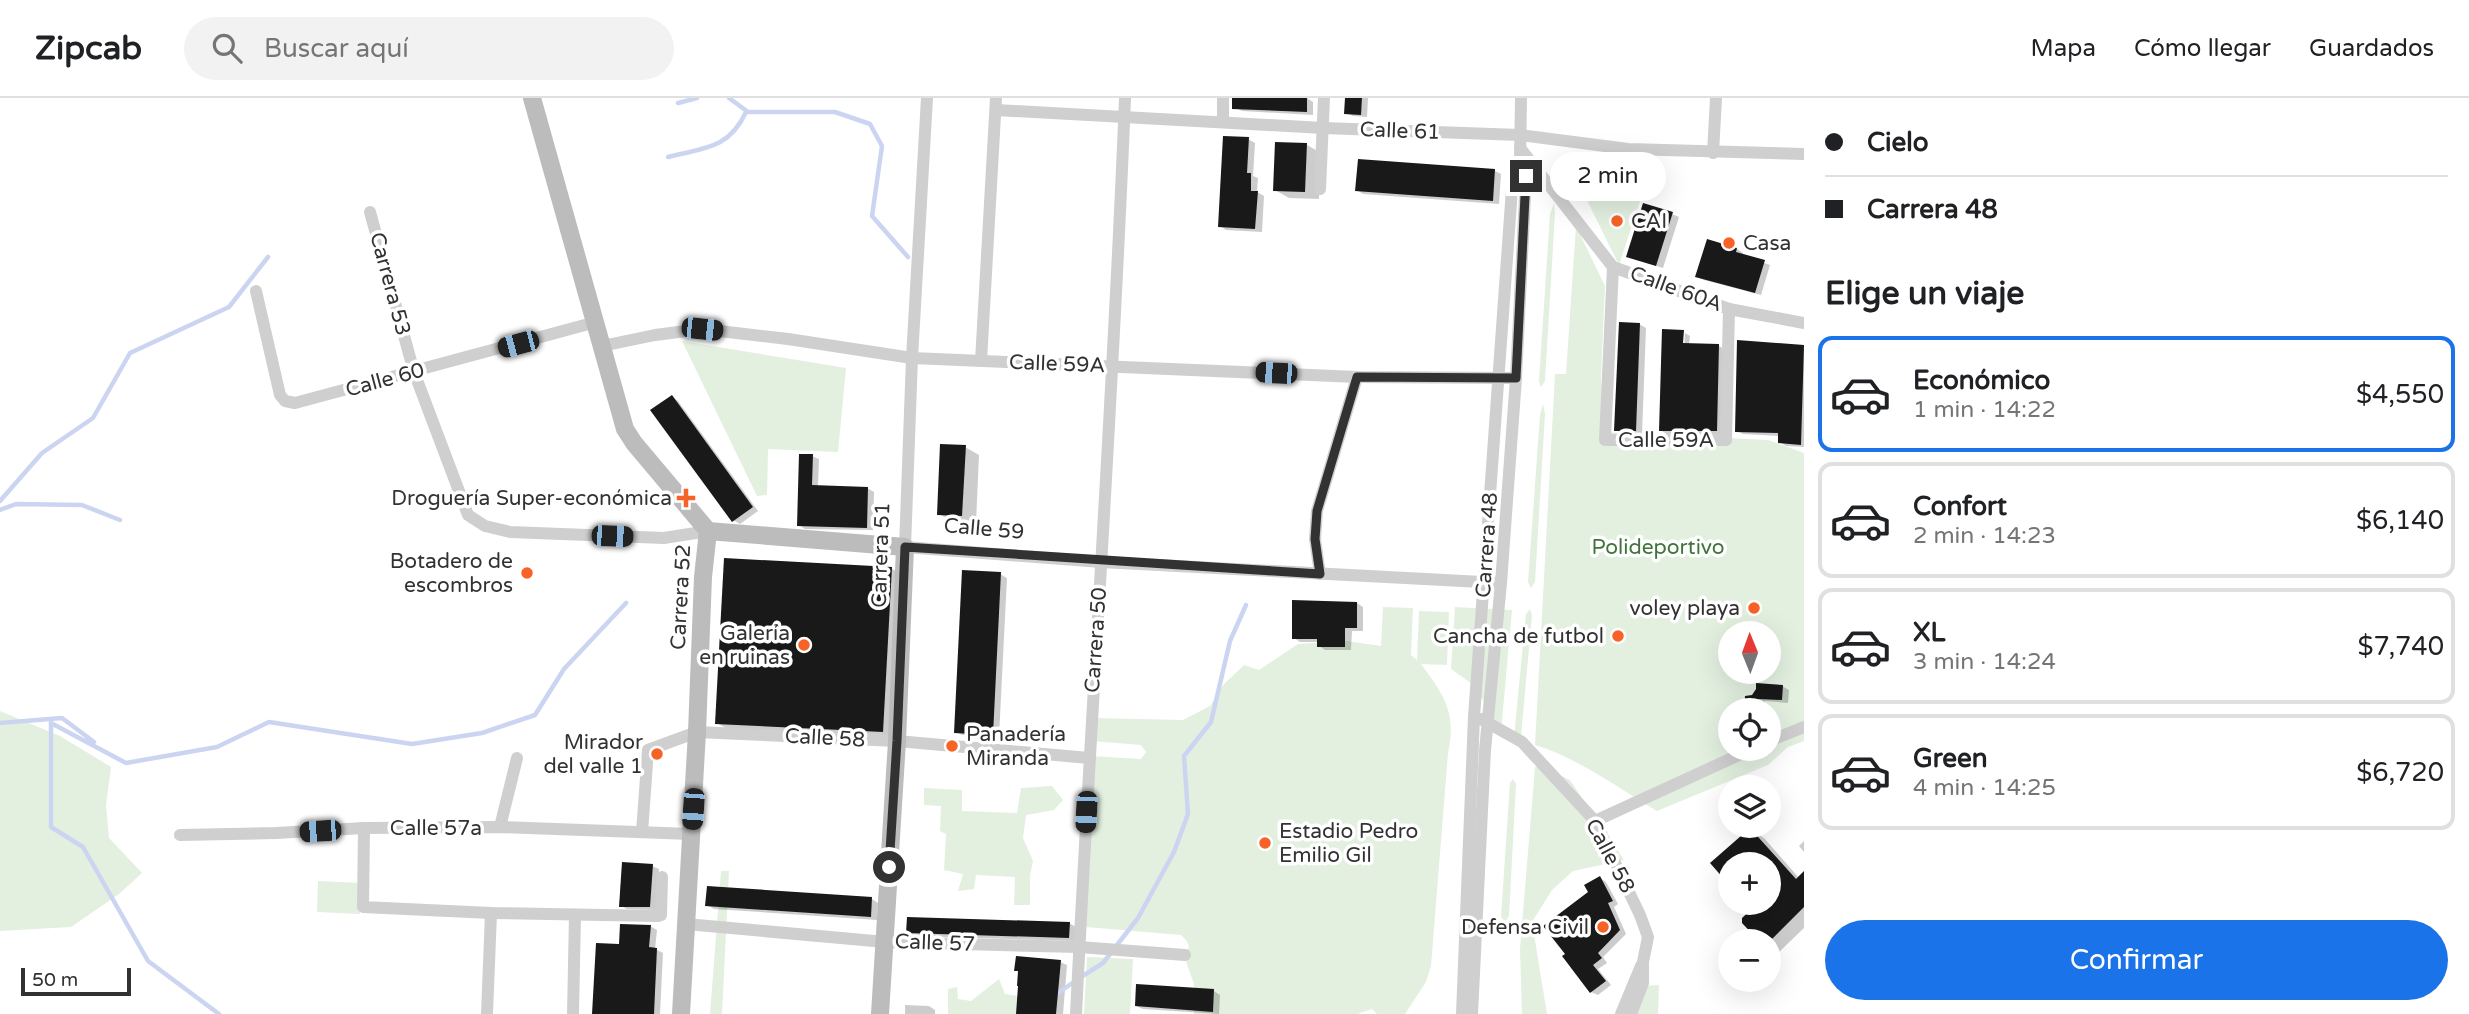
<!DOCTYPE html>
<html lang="es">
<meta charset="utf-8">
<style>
:root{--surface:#fff;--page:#f2f2f2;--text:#202124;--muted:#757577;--line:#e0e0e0;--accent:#1a73e8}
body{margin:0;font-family:"Varela Round",sans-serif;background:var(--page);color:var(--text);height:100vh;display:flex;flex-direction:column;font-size:26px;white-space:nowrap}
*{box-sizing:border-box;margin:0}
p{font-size:23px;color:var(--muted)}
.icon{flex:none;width:38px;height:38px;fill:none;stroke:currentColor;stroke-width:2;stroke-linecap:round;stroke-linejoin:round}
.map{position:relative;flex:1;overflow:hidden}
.details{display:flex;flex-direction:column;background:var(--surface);width:665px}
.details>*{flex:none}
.guide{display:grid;align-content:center;height:154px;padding:0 21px;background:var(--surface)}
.needle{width:46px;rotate:359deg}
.tools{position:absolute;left:1718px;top:523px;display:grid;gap:14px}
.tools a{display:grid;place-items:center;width:63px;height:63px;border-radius:50%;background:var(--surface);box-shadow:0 7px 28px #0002;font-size:35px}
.scale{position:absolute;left:21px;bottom:18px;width:110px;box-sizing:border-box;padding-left:7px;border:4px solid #323232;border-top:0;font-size:19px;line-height:24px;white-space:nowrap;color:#323232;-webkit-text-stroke:5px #fff;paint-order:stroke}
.end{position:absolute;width:32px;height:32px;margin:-16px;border:9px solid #323232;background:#fff;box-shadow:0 0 0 4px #fff}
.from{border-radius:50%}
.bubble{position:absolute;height:49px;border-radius:24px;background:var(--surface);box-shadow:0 7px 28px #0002;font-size:23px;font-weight:600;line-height:49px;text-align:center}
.car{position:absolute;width:21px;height:42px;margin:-21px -10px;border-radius:9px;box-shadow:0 0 5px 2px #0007;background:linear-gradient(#222 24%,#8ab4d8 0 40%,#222 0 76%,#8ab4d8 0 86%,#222 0)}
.guide b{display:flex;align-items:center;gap:24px;height:66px;font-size:26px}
.guide b+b{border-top:2px solid var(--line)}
.guide i{width:18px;height:18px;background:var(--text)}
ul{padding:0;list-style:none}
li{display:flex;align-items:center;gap:21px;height:116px;margin:0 14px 10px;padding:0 7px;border:4px solid var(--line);border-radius:14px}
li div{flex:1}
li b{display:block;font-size:26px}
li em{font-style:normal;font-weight:600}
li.current{border-color:var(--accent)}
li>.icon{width:63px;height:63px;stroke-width:1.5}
h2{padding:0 21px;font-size:32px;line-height:84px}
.action{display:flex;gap:14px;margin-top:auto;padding:14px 21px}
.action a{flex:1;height:80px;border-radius:42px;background:var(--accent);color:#fff;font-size:28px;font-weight:600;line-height:80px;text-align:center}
header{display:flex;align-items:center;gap:42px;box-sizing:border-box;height:98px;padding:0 35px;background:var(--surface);border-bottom:2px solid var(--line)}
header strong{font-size:33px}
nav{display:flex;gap:38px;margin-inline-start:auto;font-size:24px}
.search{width:490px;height:63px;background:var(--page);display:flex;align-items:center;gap:18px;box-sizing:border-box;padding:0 24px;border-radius:38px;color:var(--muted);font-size:26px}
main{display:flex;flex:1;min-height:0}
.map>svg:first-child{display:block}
.green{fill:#e3f0e0;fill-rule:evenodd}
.shadow{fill:#0003}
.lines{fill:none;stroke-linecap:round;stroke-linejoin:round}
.stream{stroke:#cbd5f1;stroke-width:4.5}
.building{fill:#191919}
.minor{stroke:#cfcfcf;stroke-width:12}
.secondary{stroke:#bcbcbc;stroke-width:18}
.route{stroke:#323232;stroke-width:9}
.poi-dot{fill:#f76227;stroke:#fff;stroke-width:2.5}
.labels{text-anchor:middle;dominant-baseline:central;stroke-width:7;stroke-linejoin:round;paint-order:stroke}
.street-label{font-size:21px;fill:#323232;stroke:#fff}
.poi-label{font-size:21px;fill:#323232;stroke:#fff;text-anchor:end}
.park-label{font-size:21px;fill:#40743a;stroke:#fff}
</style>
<header>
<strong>Zipcab</strong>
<div class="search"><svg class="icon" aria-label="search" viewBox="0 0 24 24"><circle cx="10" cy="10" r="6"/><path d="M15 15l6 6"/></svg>Buscar aquí</div>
<nav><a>Mapa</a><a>Cómo llegar</a><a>Guardados</a></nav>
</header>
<main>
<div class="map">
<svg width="1804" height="916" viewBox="0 0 1804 916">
<rect width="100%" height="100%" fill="#fff"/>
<g class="green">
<path d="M1580,88H1645L1619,167Z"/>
<path d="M1554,105L1555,116L1545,283L1541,289L1539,283L1550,116Z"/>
<path d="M1576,128L1605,188L1601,280L1603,334L1768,342L1804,355V643L1788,649L1768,667L1657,713C1618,690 1578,660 1535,647L1555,276H1566ZM1731,536H1769V574H1731ZM1731,612H1769V651H1731Z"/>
<path d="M682,243L846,270L838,354L768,351L767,397L757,398Z"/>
<path d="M1543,306L1545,316L1535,484L1531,490L1528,484L1540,317Z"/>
<path d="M1383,509L1413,510L1411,557L1417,562L1419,513L1449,514L1447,567L1421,566C1444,597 1457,615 1448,655L1431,868L1426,884L1405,916H1377L1372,911L1357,916H1194V886L1184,858L1189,849L1187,843L1181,837L1086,829L1091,658L1141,661L1146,654L1141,647L1092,643L1093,620L1183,622L1210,608L1224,586L1244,567L1259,572L1298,546L1347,543L1381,548Z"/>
<path d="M1455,509L1512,512L1501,634L1475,588L1451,571Z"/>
<path d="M1530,511L1532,517L1521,638L1514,639L1526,516Z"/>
<path d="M0,613L60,638L111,669L106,707L109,740L142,775L119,796L71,829L0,833Z"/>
<path d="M1540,668L1570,682L1624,762L1573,773L1552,792L1532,824L1547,916H1522L1520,851L1535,669Z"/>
<path d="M1513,681L1516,686L1509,818L1505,824L1501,819L1510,685Z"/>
<path d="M1052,688L1063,702L1054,712L1026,717L1023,740L1033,763L1030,778V807H1014L1015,779L976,777L974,791L958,793L963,776L944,772L946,736L940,733L941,708L924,707V690L962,692V713L1017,715L1021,690Z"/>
<path d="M721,773H729L722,916H710Z"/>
<path d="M318,783L361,785L360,816L317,814Z"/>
<path d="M1087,859L1133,861L1130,916H1084Z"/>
<path d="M999,881L1005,896L1024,899L1017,916H948V891L957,889L958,901L971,903Z"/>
<path d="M1659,887L1658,916H1623L1641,888Z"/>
</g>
<g class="shadow">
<path d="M1236,0H1307L1313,4V17L1242,13L1236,10Z"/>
<path d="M1347,0H1368L1367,19L1353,18L1346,15Z"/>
<path d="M1248,41L1255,45L1253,78L1258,80L1257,94L1264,98L1262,134L1226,132L1220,128Z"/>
<path d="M1307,47L1321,55L1319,101L1289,100L1275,92Z"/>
<path d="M1495,73L1501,76L1499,106L1363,96L1357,92Z"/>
<path d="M1672,116L1679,119L1663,170L1634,161Z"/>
<path d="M1708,143L1737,151L1743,155V157L1770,167L1761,197L1704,182L1697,178Z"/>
<path d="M1639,226L1646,230L1642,336H1623L1616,332Z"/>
<path d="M1664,233L1684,234H1682L1681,254H1684L1685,235L1690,238L1689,247L1719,248L1726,252L1724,336H1667L1660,332Z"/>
<path d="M1739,244L1804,249V349L1786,348L1780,344V338L1743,336L1737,333Z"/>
<path d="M672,299L678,303L758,413L740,426L733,422Z"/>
<path d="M965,349L979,357L976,425L953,424L939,416Z"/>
<path d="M812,358L819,361L818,389L867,390L874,394L873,432L805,431L799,427Z"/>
<path d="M891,470L905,479L897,641L731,633L717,625Z"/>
<path d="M1000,476L1007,480L999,639L962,637L956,634Z"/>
<path d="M1357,505L1363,509V533H1352L1351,552H1325L1319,548V544H1300L1294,540Z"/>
<path d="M1782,588L1789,592L1788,605L1765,603L1764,612H1746V600Z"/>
<path d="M1751,732L1764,740L1799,780L1804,776V830L1779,854L1769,848V844L1753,812L1747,805H1769V766L1712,765Z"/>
<path d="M1804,743V754L1799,748Z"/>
<path d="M652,768L659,771L656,812L627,811L621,808Z"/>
<path d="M1600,780L1606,784L1618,806L1614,809L1626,836L1603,859L1607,865L1598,871L1611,887L1598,897L1591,894L1590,794Z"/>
<path d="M872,801L878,805L877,822L714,811L707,807Z"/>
<path d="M1069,825L1076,829L1075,843L915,838L908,834Z"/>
<path d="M650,828L657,832L655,851L663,855L660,916H594L620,848Z"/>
<path d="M1060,864L1067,867L1063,916H1017Z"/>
<path d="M1214,893L1220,897L1219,916L1143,911L1136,908Z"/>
<path d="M905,907L929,908L935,912V916H905Z"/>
</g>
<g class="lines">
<g class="stream">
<path d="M729,0L748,14H835L870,26L882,48L872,118L908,159"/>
<path d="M678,5L697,0"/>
<path d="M668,59C704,50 729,51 746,14"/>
<path d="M0,403L42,355L93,320L130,255L229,209L268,159"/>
<path d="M0,412L16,406L82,407L120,422"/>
<path d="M0,625L62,620L94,644L87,641"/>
<path d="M51,625L126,665L217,649L269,624L412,646L482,635L535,617L564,571L626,505"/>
<path d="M51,625V729L83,749L148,863L219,916"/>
<path d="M1081,879L1103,865L1138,820L1174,754L1188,716L1184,658L1211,624L1230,543L1246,507"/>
<path d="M1055,897L1074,884"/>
</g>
</g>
<g class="building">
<path d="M1232,0H1307V14L1232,11Z"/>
<path d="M1345,0H1362L1361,17L1344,16Z"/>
<path d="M1223,38L1249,39L1247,75H1251V93H1258L1255,131L1218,129Z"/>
<path d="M1275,44L1307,45L1305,94L1273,93Z"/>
<path d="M1358,61L1495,71L1493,103L1355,93Z"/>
<path d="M1643,105L1673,114L1656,168L1626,159Z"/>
<path d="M1707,141L1737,150L1736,154L1765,162L1755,195L1695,179Z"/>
<path d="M1619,224L1640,225L1636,333H1614Z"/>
<path d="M1662,231L1684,232L1683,245L1719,246L1717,333H1659Z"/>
<path d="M1737,242L1804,247L1801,347L1778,345V335L1735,334Z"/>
<path d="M672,297L753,409L732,424L650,312Z"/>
<path d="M940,346L966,347L962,418L937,417Z"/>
<path d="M799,356H813L812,387L868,389L867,430L797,428Z"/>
<path d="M724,460L892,469L883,634L715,626Z"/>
<path d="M962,472L1001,474L993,637L954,635Z"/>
<path d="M1292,502L1357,504V530H1345V549H1317V541H1292Z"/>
<path d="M1756,585L1783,587L1782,602L1758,601V612H1744L1745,598L1752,597L1756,591Z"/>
<path d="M1750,730L1796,781L1804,773V809L1769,844H1760L1742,825V820L1758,805H1769V766H1731V789L1710,765Z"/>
<path d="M622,764L653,766L650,809H619Z"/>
<path d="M1600,778L1613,803L1608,805L1620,832L1598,855L1602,860L1593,867L1606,883L1590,895L1562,858L1565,856L1543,828L1588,794L1584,787Z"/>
<path d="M707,788L872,799L871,819L705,808Z"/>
<path d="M907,819L1070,824L1069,840L906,835Z"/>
<path d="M620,826L651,827L649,849L657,850L654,916H592L596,845L619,846Z"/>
<path d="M1016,858L1061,862L1056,916H1016L1018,888H1017L1018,873H1014Z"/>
<path d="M1136,886L1214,891L1213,914L1135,908Z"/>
</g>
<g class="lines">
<g class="minor">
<path d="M927,0L912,260L905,449L1101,464L1501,485"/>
<path d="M996,12L1323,30L1520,37L1628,51L1804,56"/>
<path d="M1223,24V0"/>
<path d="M1520,50L1613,169L1729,211L1804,225"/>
<path d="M1713,55L1716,0"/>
<path d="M1320,91L1324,0"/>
<path d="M370,114L414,274L468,417L485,428L510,434L664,440L708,433"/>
<path d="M1613,169L1605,342H1726L1729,211"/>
<path d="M256,193L280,297L285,303L295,305L596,224"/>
<path d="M602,248L655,237L702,231L788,241L912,260L1357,279L1516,280"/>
<path d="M981,263L996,0"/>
<path d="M1320,476L1315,441L1317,413L1357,279"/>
<path d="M1481,621L1522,644L1595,723L1640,817L1648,839L1643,864V885L1631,916"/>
<path d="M1769,643L1804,629"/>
<path d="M1595,723L1752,651"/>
<path d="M500,729L517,660"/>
<path d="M364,730L363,809L491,815L658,818L661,817L662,779"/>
<path d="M642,734L648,652L697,634L897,643L1089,660"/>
<path d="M180,737L276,735L364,730L500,729L691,736"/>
<path d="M686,826L885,844L1079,849L1185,857"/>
<path d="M487,916L491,815"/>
<path d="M573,916L575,817"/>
<path d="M1076,916C1091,611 1113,306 1125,0"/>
<path d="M1462,916L1474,619L1513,77L1520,63L1521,0"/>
<path d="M1472,916L1485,652L1501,485L1516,280L1526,78L1520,63"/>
<path d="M1621,916L1641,868"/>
</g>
<g class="secondary">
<path d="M532,0L625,331L634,345L708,433L703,479L697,634L681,916"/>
<path d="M708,433L905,449L897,643L880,916"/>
</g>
</g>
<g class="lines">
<path class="route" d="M889,769L897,643L905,449L1320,476L1315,441L1317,413L1357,279L1516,280L1526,78"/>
</g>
<g class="poi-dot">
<circle cx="1617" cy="123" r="7"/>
<circle cx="1729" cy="145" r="7"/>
<path d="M682.5 389.5h7v7h7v7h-7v7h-7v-7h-7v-7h7z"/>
<circle cx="527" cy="475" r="7"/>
<circle cx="1754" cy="510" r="7"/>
<circle cx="1618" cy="538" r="7"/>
<circle cx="804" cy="547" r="7"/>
<circle cx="952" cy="648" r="7"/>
<circle cx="657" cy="656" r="7"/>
<circle cx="1265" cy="745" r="7"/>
<circle cx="1603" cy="829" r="7"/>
</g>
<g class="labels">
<g class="street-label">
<text transform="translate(1400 33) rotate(2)">Calle 61</text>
<text transform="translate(390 186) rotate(75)">Carrera 53</text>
<text transform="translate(1676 191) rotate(20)">Calle 60A</text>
<text transform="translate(1057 266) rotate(2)">Calle 59A</text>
<text transform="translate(385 282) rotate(-15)">Calle 60</text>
<text x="1666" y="342">Calle 59A</text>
<text transform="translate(984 431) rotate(5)">Calle 59</text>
<text transform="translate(1487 447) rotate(-86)">Carrera 48</text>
<text transform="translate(881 457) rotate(-88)">Carrera 51</text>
<text transform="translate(681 499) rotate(-87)">Carrera 52</text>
<text transform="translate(1096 542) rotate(-86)">Carrera 50</text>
<text transform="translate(825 640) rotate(3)">Calle 58</text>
<text x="436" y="730">Calle 57a</text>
<text transform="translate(1610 758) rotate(62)">Calle 58</text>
<text transform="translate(935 845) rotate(2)">Calle 57</text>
</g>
<g class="poi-label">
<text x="1631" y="123" text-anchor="start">CAI</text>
<text x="1743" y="145" text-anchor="start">Casa</text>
<text x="672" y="400">Droguería Super-económica</text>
<text x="513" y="463">Botadero de<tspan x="513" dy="24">escombros</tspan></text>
<text x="1740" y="510">voley playa</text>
<text x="790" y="535">Galería<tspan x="790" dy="24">en ruinas</tspan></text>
<text x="1604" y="538">Cancha de futbol</text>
<text x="966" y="636" text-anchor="start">Panadería<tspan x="966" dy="24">Miranda</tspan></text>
<text x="643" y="644">Mirador<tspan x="643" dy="24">del valle 1</tspan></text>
<text x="1279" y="733" text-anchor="start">Estadio Pedro<tspan x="1279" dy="24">Emilio Gil</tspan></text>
<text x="1589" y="829">Defensa Civil</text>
</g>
<g class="park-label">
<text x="1658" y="449">Polideportivo</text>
</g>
</g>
</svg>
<div class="tools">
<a><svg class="needle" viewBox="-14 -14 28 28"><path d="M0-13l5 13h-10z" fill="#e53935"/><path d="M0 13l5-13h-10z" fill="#757577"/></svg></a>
<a><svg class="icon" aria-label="locate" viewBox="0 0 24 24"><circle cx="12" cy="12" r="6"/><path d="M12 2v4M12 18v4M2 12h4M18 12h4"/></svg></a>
<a><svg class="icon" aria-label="layers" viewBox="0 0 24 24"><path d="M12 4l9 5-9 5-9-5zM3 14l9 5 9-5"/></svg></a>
<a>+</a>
<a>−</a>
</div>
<div class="scale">50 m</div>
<i class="end from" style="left:889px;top:769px"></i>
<i class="end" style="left:1526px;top:78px"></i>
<div class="bubble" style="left:1550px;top:54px;width:116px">2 min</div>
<i class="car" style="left:702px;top:231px;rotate:96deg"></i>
<i class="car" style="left:518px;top:246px;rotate:255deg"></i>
<i class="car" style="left:1276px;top:275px;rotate:273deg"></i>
<i class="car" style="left:612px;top:438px;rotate:92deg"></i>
<i class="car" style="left:693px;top:711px;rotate:184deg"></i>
<i class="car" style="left:1086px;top:714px;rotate:183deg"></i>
<i class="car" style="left:320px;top:733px;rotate:266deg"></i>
</div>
<section class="details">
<div class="guide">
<b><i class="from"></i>Cielo</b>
<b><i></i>Carrera 48</b>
</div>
<h2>Elige un viaje</h2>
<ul>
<li class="current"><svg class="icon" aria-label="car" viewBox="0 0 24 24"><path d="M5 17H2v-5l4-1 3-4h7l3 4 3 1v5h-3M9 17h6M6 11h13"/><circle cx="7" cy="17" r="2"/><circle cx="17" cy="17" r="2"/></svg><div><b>Económico</b><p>1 min · 14:22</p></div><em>$4,550</em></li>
<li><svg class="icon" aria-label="car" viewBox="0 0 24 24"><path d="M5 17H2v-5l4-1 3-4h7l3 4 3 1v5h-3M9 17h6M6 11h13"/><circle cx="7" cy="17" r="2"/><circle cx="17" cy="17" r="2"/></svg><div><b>Confort</b><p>2 min · 14:23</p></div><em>$6,140</em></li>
<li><svg class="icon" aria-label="car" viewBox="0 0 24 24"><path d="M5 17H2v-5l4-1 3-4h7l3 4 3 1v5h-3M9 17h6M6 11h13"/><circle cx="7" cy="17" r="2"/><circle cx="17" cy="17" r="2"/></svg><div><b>XL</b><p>3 min · 14:24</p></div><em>$7,740</em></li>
<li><svg class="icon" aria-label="car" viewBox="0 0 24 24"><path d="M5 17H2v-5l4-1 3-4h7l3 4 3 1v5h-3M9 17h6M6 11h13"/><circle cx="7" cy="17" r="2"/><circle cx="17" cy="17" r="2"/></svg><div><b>Green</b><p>4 min · 14:25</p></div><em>$6,720</em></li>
</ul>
<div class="action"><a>Confirmar</a></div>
</section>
</main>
